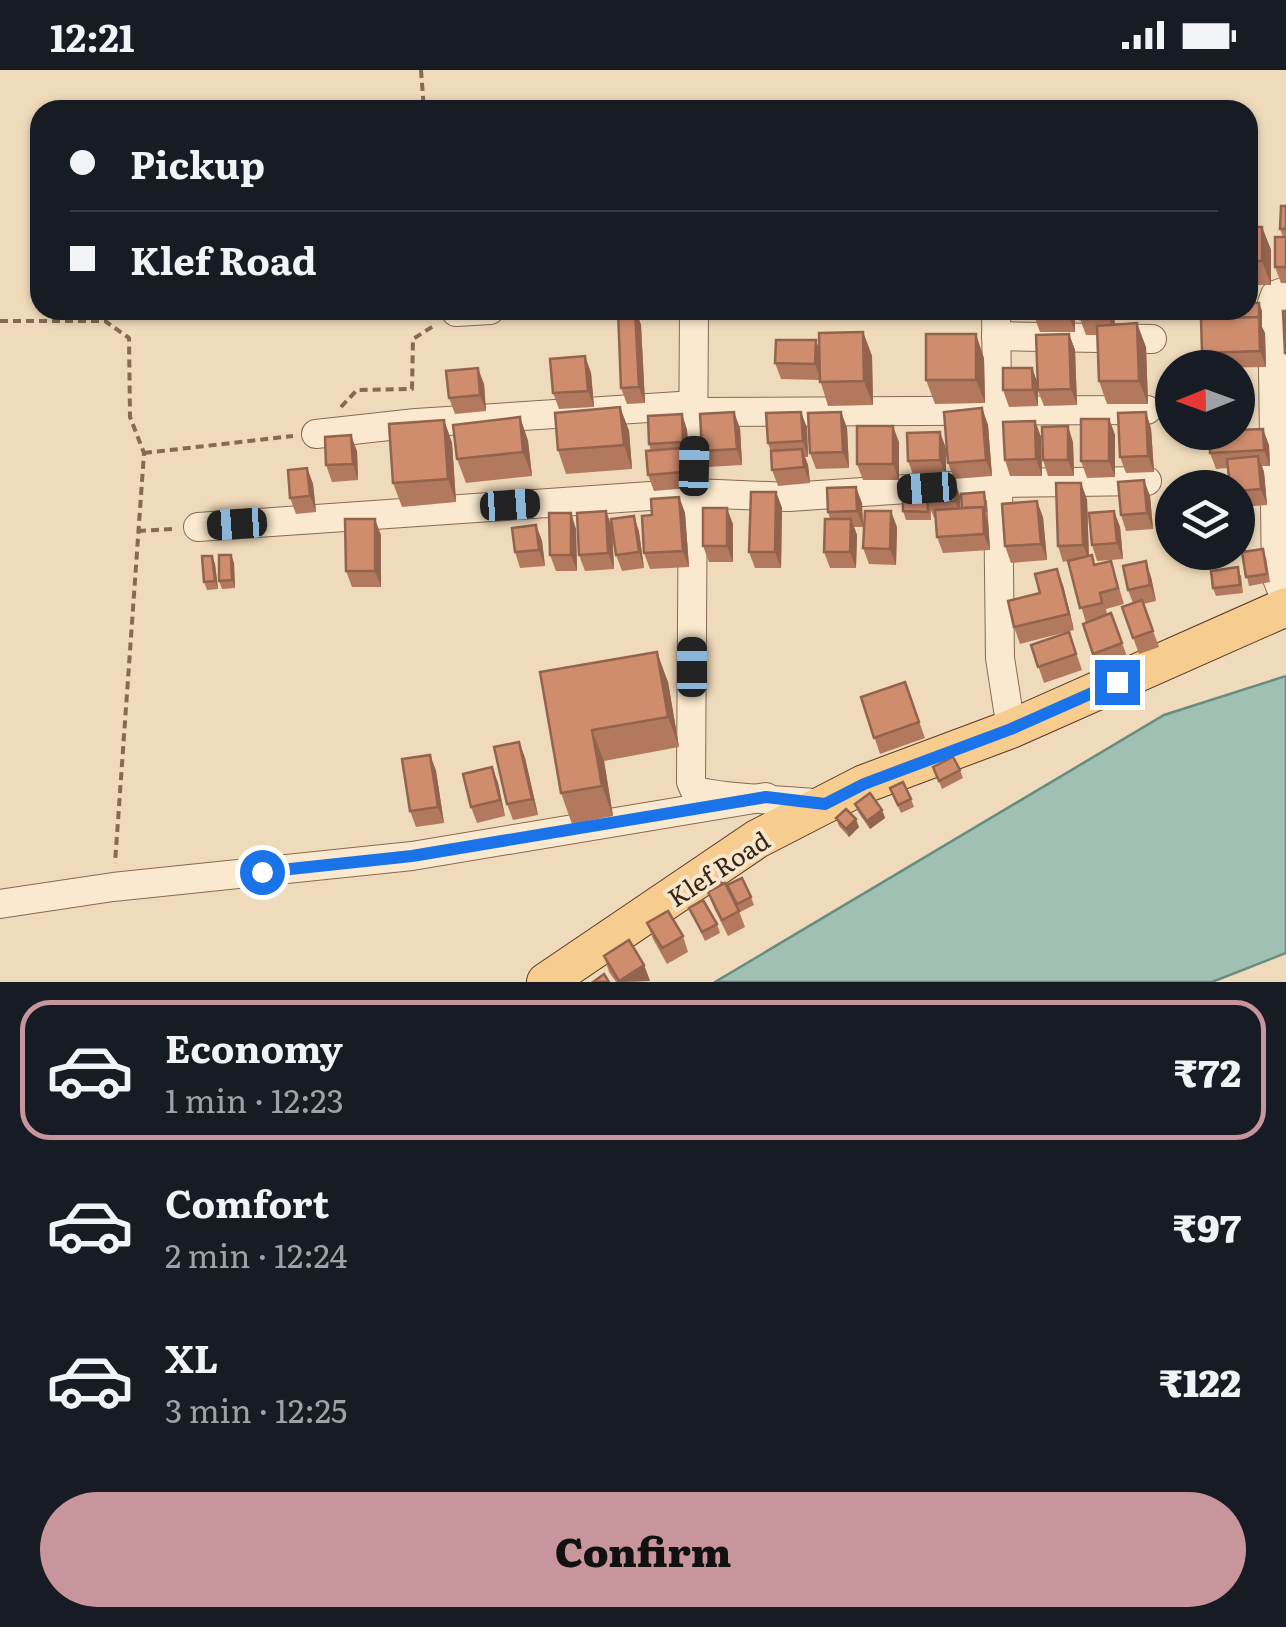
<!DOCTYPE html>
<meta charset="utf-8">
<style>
:root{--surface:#171b24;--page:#242831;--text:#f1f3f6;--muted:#9ea1a6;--line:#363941;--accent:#c9959c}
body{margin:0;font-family:Literata,serif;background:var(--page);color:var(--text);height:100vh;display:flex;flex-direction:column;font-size:38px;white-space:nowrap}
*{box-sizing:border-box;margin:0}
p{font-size:32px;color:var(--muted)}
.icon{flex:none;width:55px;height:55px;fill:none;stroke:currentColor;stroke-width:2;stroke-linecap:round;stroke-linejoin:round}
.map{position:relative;height:912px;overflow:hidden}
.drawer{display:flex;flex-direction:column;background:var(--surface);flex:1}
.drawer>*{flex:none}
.hud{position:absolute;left:30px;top:30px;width:1228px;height:220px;border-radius:30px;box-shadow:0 2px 8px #0004;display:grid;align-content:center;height:220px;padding:0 40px;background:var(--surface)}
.needle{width:65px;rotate:269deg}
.fabs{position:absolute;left:1155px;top:280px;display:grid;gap:20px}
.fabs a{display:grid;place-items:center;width:100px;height:100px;border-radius:50%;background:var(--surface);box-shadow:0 2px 8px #0004;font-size:50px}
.end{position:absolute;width:45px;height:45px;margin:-22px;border:12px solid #1a73e8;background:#fff;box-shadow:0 0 0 5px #fff}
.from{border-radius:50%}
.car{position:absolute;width:30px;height:60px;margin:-30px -15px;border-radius:12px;box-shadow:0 0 8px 2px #0007;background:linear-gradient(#222 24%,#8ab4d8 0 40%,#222 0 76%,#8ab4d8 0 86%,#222 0)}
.hud b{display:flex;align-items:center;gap:35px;height:95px;font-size:38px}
.hud b+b{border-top:2px solid var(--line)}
.hud i{width:25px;height:25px;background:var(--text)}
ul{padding:18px 0 0;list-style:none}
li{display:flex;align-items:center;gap:30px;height:140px;margin:0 20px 15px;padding:0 20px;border:5px solid transparent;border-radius:30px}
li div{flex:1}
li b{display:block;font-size:38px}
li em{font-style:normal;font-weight:800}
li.active{border-color:var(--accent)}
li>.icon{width:90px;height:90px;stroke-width:1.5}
.primary-button{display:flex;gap:20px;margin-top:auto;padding:20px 40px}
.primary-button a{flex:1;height:115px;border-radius:60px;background:var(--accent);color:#111;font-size:40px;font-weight:800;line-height:115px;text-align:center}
.status{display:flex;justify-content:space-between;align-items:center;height:70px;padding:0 50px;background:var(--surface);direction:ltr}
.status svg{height:28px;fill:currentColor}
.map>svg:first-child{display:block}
.water{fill:#9fc0b3;stroke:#678d80;stroke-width:2.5}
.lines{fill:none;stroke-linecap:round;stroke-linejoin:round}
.minor-casing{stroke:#876a54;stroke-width:30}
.major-casing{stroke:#543929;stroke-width:40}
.path{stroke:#876a54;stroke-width:4;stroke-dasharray:8 5;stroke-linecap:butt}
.minor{stroke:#fae9ce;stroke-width:28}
.major{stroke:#f6cc8f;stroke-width:38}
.wall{fill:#b3795f}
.shaded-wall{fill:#92634d}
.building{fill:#d08d6e;stroke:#92634d;stroke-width:2.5}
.route{stroke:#1a73e8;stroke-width:12}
.labels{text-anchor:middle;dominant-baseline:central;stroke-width:8;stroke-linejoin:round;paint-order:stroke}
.street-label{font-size:25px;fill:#35241a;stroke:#f7e6ca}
</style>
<div class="status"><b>12:21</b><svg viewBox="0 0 49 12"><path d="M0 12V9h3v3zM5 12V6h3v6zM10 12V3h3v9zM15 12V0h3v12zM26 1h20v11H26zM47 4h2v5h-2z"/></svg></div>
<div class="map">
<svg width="1286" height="912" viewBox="0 0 1286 912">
<rect width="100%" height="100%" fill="#efdabb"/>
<path class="water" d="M1286,606V883L1212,912H715L1164,645Z"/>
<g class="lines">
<defs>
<g id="minor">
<path d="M1286,221L1275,225L1272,233L1276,506L1286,531"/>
<path d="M694,240L691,712L694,719C708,728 800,731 825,734"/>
<path d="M996,240L1000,588L1011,659"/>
<path d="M456,242L490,240"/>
<path d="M996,266L1152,269"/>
<path d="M695,342L1147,340"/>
<path d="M316,364L416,353L695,335"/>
<path d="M198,457L694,423L789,427L996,413L1147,411"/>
<path d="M0,834L113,817L412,786L766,727"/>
</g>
<path id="major" d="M546,912L757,769L864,714L1011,659L1286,537"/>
</defs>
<use href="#minor" class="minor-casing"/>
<use href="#major" class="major-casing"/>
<g class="path">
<path d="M421,0L424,40"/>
<path d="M0,251H105L129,268L130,347L144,383L115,793"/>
<path d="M341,337L357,320L412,319L413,269L435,255"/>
<path d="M144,383L293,366"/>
<path d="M138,461L174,459"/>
</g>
<use href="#minor" class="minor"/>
<use href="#major" class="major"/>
</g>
<g class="wall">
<path d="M1286,136V213H1281L1275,197L1283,167L1280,159Z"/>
<path d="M1248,157H1262L1271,180V215H1248Z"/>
<path d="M1259,233L1262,241V257L1265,263L1266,297L1208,298L1202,283L1230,248Z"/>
<path d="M636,240L641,255L645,333L627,334L621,318Z"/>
<path d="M1034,240H1075V262H1040L1034,246Z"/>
<path d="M1080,240H1114L1115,254L1146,277L1148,334H1107L1099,311L1097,265H1086L1080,249Z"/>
<path d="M863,262L872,286L873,335L828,336L820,310L781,309L775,293L816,270L819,280Z"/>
<path d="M1069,264L1075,280L1077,335L1044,336L1038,321V336L1009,337L1003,320L1032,298L1037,312Z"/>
<path d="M585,286L591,303L594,337L559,339L553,323Z"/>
<path d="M984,288L985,333L935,334L926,310Z"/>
<path d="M484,314L486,341L455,344L449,328Z"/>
<path d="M620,337L629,361L632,399L566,404L558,380Z"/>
<path d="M982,338L988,355L992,406L954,409L948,393Z"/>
<path d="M801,342L807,358L808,387H805L808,395L810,413L778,416L772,400L771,382L768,373Z"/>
<path d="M841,342L847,358L849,398L816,399L810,383Z"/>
<path d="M682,344L687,360L689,388L685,389L687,394L689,418L654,421L648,405L651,381L649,374Z"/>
<path d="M520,347L528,371L532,406L466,413L457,389Z"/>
<path d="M1109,349L1115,365V407L1087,408L1081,391Z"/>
<path d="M444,350L452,373L456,432L402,437L393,413Z"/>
<path d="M1035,351L1041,367L1042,406H1010L1005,390Z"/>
<path d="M740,358L742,395L708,397L702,381Z"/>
<path d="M1151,358L1154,402L1126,403L1120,387Z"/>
<path d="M899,372V410H863L857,394Z"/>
<path d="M1073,372L1074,406H1048L1043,390Z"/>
<path d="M1269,375L1270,396H1262L1264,402L1267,435L1240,437L1243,444L1246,482L1266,487L1270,512L1249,516L1242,484L1217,486L1216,482H1238V418L1228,398L1216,399L1210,383Z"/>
<path d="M946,378V406L914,407L908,391Z"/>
<path d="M357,381L358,410L332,412L326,395Z"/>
<path d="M307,398L313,414L316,442L296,444L290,428Z"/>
<path d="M927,419L960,426V438L987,430L990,480L943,483L937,467L936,448H934L931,440V450H906L903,441Z"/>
<path d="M776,422L782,438L781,498H755L749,482Z"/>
<path d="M1150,426L1153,459L1126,461L1121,445Z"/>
<path d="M679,427L685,443L689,497L650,499L644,483L652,445Z"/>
<path d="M1087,429L1089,486L1095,495L1111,491L1124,534L1106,539L1107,545L1111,543L1128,589L1099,600L1083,554L1086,553L1068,491L1063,492L1058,476Z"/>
<path d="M862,433L863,457H854L857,465L856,498H830L824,482L830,449L828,442Z"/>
<path d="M1114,441L1120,457L1123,489L1097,491L1092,475Z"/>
<path d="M634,446L639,462L644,498L622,501L616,485Z"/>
<path d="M1043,447L1047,490L1011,493L1005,476Z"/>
<path d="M733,454V492H709L703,476Z"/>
<path d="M536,455L542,471L545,496L520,498L515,482Z"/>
<path d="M612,457L614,499L585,501L579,485Z"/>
<path d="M897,457L896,495L869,494L863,478Z"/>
<path d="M576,459L577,501H556L550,485Z"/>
<path d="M381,465V517H352L346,501Z"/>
<path d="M231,485L234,493L235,518L222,519L219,511Z"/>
<path d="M212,486L215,494L218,519L207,520L204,512Z"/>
<path d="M1241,505L1243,523L1216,526L1213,518Z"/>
<path d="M1151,507L1156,531L1143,534L1159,577L1139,584L1122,537L1133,533L1128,520Z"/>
<path d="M1063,515L1074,560L1020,574L1014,557L1040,523Z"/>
<path d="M1069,562L1082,600L1044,613L1031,575Z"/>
<path d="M540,602L668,612L679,677L604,691L613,746L572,754L561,723Z"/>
<path d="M905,612L925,668L880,684L861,627Z"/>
<path d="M519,672L525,688L538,745L513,750L507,734Z"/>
<path d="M430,685L436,701L444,753L416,757L410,741Z"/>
<path d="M492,697L498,713L505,746L477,753L471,737Z"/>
<path d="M933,697L960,700L963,708L942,719Z"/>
<path d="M890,718L911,729L914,737L901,743Z"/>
<path d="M855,734L882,740L885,748L870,759L858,742Z"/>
<path d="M836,748L859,757L849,767L839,756Z"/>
<path d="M709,813L739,841L745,857L728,866L714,838L708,822L711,820Z"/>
<path d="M730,823L751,827L754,835L740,842Z"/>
<path d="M689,838L717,854L720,863L705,871Z"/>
<path d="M647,853L683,866L688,882L667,894L653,869Z"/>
<path d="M604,886L644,895L650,911L616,912L609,902Z"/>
</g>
<g class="shaded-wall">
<path d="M1262,157L1271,180V215L1262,191Z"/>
<path d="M1259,233L1262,241V257L1265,263L1266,297L1260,281Z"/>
<path d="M635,240L641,255L645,333L639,317Z"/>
<path d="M1069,240H1075V262L1069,246Z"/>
<path d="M1109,240H1114L1115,265L1109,249Z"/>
<path d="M1137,253L1146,277L1148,334L1139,311Z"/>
<path d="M863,262L872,286L873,335L864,311Z"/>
<path d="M976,264L984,288L985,333L976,310Z"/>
<path d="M1069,264L1075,280L1077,335L1071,319Z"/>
<path d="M816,270L821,286V310L815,294Z"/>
<path d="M585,286L591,303L594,337L588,321Z"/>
<path d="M478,298L484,314L486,341L480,325Z"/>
<path d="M1032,298L1038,314V336L1033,320Z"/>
<path d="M620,337L629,361L632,399L624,375Z"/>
<path d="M982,338L988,355L992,406L986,390Z"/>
<path d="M734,342L740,358L742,395L737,379Z"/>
<path d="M801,342L807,358L808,387L803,371Z"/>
<path d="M841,342L847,358L849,398L843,382Z"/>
<path d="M1146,342L1151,358L1154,402L1148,386Z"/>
<path d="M682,344L687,360L689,388L683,372Z"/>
<path d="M520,347L528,371L532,406L523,382Z"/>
<path d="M1109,349L1115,365V407L1109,391Z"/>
<path d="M444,350L452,373L456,432L448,409Z"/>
<path d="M1035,351L1041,367L1042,406L1036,389Z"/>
<path d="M893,356L899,372V410L893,394Z"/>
<path d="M1068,356L1073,372L1074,406L1068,390Z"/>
<path d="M1263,359L1269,375L1270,396L1264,380Z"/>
<path d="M940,362L946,378V406L940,390Z"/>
<path d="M351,365L357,381L358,410L353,394Z"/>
<path d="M681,378L687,394L689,418L683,402Z"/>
<path d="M802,379L808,395L810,413L804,397Z"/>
<path d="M1258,386L1264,402L1267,435L1261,419Z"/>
<path d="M307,398L313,414L316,442L310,426Z"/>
<path d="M954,410L960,426L961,447L955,431Z"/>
<path d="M1144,410L1150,426L1153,459L1147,443Z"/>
<path d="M1081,413L1087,429L1089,491L1083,475Z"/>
<path d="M856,417L862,433L863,457L857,441Z"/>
<path d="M776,422L782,438L781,498L775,482Z"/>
<path d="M679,427L685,443L689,497L683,481Z"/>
<path d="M1238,429L1243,444L1246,484L1240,468Z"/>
<path d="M1037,431L1043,447L1047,490L1041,474Z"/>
<path d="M983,437L988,453L990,480L984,464Z"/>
<path d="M727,438L733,454V492L727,476Z"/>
<path d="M606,441L612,457L614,499L608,483Z"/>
<path d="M891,441L897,457L896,495L890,479Z"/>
<path d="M1114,441L1120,457L1123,489L1117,473Z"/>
<path d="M571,443L576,459L577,501L571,485Z"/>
<path d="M634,446L639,462L644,498L639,482Z"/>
<path d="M375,449L381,465V517L375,501Z"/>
<path d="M851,449L857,465L856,498L850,482Z"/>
<path d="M536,455L542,471L545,496L539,480Z"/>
<path d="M231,485L234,493L235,518L232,510Z"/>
<path d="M212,486L215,494L218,519L215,511Z"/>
<path d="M1146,491L1151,507L1156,531L1150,515Z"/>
<path d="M1057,499L1063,515L1074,560L1069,544Z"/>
<path d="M657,582L668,612L679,677L668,647Z"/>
<path d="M592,660L604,691L613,746L602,716Z"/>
<path d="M519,672L525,688L538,745L532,729Z"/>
<path d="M430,685L436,701L444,753L438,737Z"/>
<path d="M492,697L498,713L505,746L500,730Z"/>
<path d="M882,740L885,748L870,759L867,751Z"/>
<path d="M856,749L859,757L849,767L846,759Z"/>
<path d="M644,895L650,911L620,912L619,911Z"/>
</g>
<g class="building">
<path d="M1281,136H1286V159H1280Z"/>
<rect x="1248" y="157" width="14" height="34"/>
<rect x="1275" y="167" width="11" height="30"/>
<path d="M1248,233H1259V249V247L1230,248V240H1248Z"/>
<path d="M618,240H635L639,317L621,318Z"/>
<rect x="1034" y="240" width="35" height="6"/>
<rect x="1080" y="240" width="29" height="9"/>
<path d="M1283,241H1286V283H1285Z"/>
<path d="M1259,247L1260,281L1202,283L1201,249Z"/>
<path d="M1137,253L1139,311H1099L1097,256Z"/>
<path d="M863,262L864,311L820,312L819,263Z"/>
<rect x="926" y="264" width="50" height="46"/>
<path d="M1069,264L1071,319L1038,320L1036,265Z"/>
<path d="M776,270H816L815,294L775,293Z"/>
<path d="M585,286L588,321L553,323L550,289Z"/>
<path d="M478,298L480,325L449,328L446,301Z"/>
<path d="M1003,298H1032L1033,320H1003Z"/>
<path d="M620,337L624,375L558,380L555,343Z"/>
<path d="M982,338L986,390L948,393L944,342Z"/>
<path d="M734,342L737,379L702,381L700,344Z"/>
<path d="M801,342L803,371L768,373L766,343Z"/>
<path d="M841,342L843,382L810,383L808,343Z"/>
<path d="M1146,342L1148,386L1120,387L1118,343Z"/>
<path d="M682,344L683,372L649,374L648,346Z"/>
<path d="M520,347L523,382L457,389L453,355Z"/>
<rect x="1081" y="349" width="28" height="42"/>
<path d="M444,350L448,409L393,413L389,354Z"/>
<path d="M1035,351L1036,389L1005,390L1003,352Z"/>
<rect x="857" y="356" width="36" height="38"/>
<path d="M1068,356V390H1043L1042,357Z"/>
<path d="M1263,359L1264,380L1210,383L1209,362H1238V360Z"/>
<path d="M940,362V390L908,391L907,363Z"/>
<path d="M351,365L353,394L326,395L325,367Z"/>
<path d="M681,378L683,402L648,405L646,381Z"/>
<path d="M802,379L804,397L772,400L771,381Z"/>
<path d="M1258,386L1261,419L1238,421V418H1230L1227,389Z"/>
<path d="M307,398L310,426L290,428L288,400Z"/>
<path d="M954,410L955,431L928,432L927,411Z"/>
<path d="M1144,410L1147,443L1121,445L1118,412Z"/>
<path d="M1056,413H1081L1083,475L1058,476Z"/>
<path d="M856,417L857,441L828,442L827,418Z"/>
<path d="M903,419H927L928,442L903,441Z"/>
<path d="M751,422H776L775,482H749Z"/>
<path d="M984,422L986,441H984L983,437L962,438L961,424Z"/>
<path d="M679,427L683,481L644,483L642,446L652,445L651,429Z"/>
<path d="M1037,431L1041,474L1005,476L1002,434Z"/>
<path d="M1238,434L1240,468H1238Z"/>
<path d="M983,437L984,464L937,467L935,440Z"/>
<rect x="703" y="438" width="24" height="38"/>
<path d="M606,441L608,483L579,485L577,443Z"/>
<path d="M865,441H891L890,479L863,478Z"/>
<path d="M1114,441L1117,473L1092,475L1089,443Z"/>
<path d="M549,443H571V485H550Z"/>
<path d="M634,446L639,482L616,485L611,449Z"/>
<path d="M345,449H375V501H346Z"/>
<path d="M825,449H851L850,482H824Z"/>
<path d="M536,455L539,480L515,482L512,458Z"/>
<path d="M1263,479L1267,504L1246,507L1242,482Z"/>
<path d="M219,485H231L232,510L219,511Z"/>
<path d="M1092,485L1094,495L1111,491L1118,518L1100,523L1102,533L1080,538L1068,491Z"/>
<path d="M202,486H212L215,511L204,512Z"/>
<path d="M1146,491L1150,515L1128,520L1123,496Z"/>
<path d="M1238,497L1240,515L1213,518L1211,501Z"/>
<path d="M1057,499L1069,544L1014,557L1008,531L1040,523L1035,504Z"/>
<path d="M1142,530L1153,561L1133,568L1122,537Z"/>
<path d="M1111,543L1122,573L1093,584L1083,554Z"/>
<path d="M1069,562L1076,584L1038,597L1031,575Z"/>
<path d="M657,582L668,647L592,660L602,716L561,723L540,602Z"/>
<path d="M905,612L919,652L874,668L861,627Z"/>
<path d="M519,672L532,729L507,734L494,677Z"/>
<path d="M430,685L438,737L410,741L402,689Z"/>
<path d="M953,687L960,700L939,711L933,697Z"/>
<path d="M492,697L500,730L471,737L463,704Z"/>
<path d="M903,712L911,729L898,735L890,718Z"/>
<path d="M870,723L882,740L867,751L855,734Z"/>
<path d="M846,739L856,749L846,759L836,748Z"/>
<path d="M719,807L723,814L712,819L709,813Z"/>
<path d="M742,808L751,827L737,834L727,815Z"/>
<path d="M725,813L739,841L722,850L708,822Z"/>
<path d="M703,830L717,854L702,862L689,838Z"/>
<path d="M668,841L683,866L662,878L647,853Z"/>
<path d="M629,870L644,895L619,911L604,886Z"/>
<path d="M604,904L609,912H593Z"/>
</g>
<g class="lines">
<path class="route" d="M262,802L412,786L766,727L825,734L864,714L1011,659L1117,612"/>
</g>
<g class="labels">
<g class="street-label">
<text transform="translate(718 798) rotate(-33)">Klef Road</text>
</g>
</g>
</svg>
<div class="fabs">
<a><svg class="needle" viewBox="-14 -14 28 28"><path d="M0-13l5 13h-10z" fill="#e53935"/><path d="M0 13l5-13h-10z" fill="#9ea1a6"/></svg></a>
<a><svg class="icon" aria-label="layers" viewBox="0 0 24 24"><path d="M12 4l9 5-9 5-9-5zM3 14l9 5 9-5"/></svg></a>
</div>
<i class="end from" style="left:262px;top:802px"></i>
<i class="end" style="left:1117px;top:612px"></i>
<i class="car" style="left:694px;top:396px;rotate:1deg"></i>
<i class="car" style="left:927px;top:418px;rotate:266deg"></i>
<i class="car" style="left:510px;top:435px;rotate:86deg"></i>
<i class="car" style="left:237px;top:454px;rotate:266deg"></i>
<i class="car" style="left:692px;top:597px;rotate:0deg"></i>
<div class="hud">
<b><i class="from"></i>Pickup</b>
<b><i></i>Klef Road</b>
</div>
</div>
<section class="drawer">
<ul>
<li class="active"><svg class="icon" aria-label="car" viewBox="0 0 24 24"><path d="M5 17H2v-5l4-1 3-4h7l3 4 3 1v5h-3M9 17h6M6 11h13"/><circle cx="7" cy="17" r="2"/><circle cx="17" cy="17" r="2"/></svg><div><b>Economy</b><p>1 min · 12:23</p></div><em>₹72</em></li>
<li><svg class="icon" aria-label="car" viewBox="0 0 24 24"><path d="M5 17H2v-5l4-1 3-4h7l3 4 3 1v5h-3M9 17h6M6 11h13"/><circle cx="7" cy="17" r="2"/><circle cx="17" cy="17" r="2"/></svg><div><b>Comfort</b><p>2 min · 12:24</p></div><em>₹97</em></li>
<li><svg class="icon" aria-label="car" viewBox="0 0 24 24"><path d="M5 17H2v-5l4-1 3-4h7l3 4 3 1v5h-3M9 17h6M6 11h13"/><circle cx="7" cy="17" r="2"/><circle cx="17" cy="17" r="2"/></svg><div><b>XL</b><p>3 min · 12:25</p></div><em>₹122</em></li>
</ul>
<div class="primary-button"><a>Confirm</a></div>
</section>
